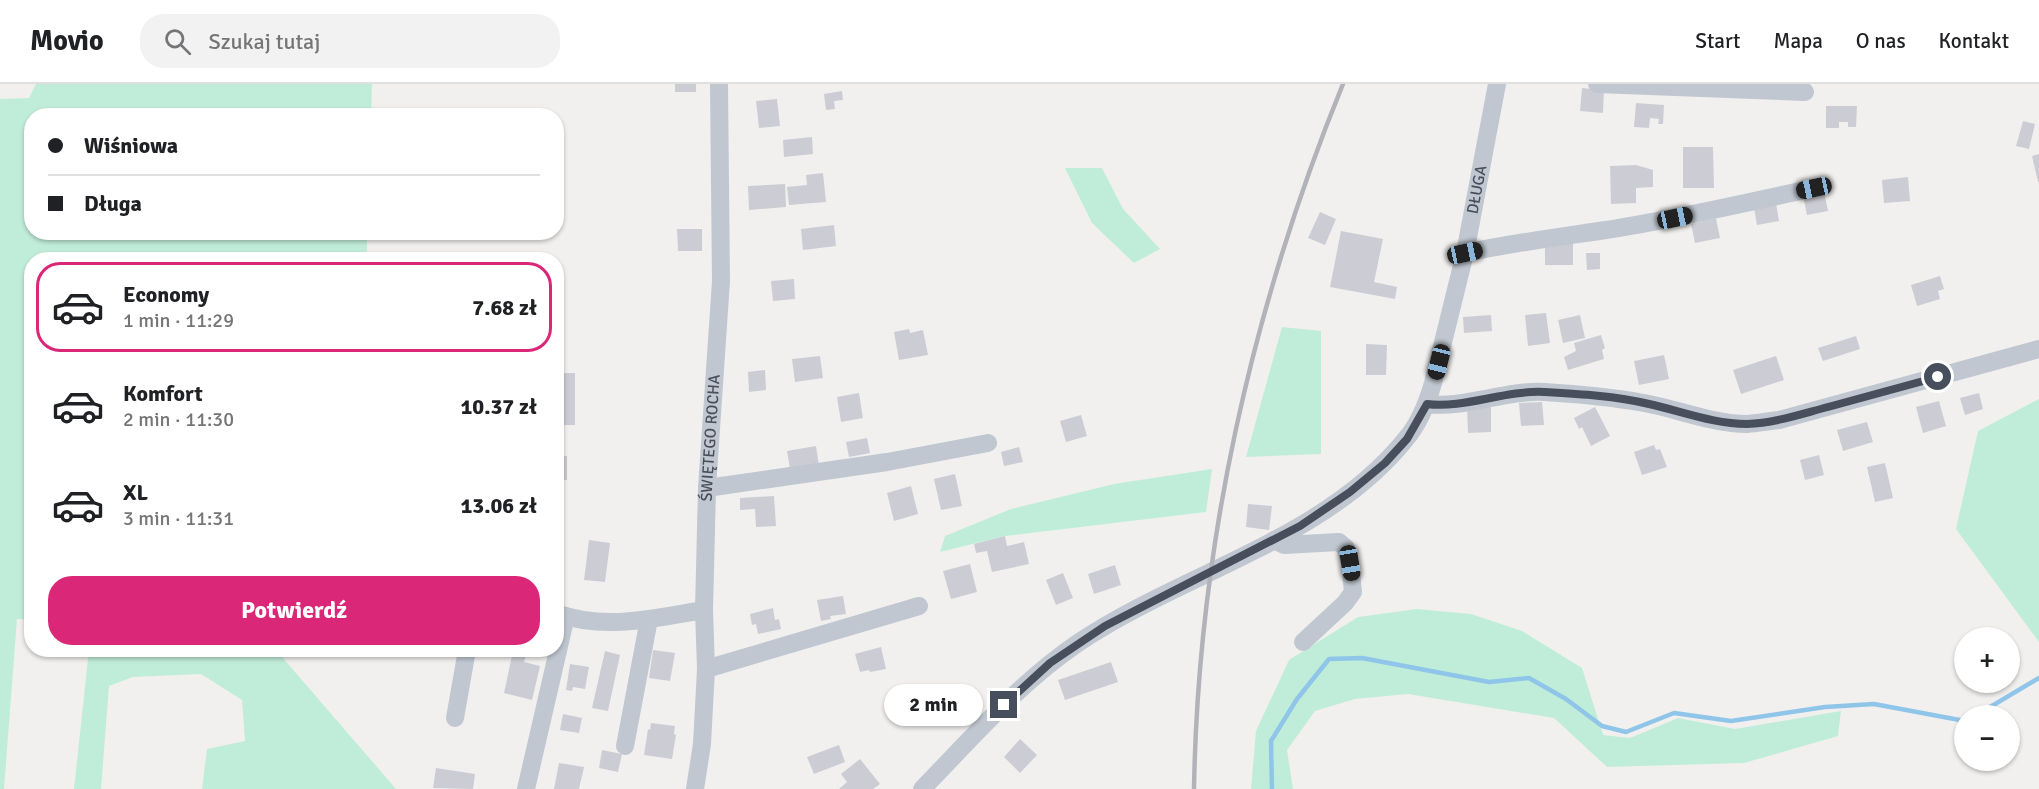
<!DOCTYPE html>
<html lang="pl">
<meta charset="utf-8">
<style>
:root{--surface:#fff;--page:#f2f2f2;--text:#202124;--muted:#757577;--line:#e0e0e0;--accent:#db2777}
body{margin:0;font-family:Signika,sans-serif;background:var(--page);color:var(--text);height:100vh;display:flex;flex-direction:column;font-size:22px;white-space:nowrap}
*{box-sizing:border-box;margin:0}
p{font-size:20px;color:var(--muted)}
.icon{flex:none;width:33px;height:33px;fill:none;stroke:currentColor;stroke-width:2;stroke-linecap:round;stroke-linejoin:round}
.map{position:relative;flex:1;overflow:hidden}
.drawer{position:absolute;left:24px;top:168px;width:540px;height:405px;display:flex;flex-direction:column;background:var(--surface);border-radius:24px;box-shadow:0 2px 4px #0004}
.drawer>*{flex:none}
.top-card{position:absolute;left:24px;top:24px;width:540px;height:132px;border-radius:24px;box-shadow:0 2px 4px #0004;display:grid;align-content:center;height:132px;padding:0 24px;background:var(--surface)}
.fabs{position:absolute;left:1954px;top:543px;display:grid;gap:12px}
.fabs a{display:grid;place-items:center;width:66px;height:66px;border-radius:50%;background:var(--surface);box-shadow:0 2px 4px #0004;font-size:30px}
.end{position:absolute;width:27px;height:27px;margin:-14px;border:8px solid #484f5c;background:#fff;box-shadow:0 0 0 3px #fff}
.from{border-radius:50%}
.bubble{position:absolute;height:42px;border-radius:21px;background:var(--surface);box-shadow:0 2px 4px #0004;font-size:20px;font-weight:700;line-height:42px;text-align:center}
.car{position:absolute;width:18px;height:36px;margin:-18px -9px;border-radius:8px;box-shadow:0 0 4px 2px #0007;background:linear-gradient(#222 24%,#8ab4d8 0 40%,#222 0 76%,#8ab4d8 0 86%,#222 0)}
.top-card b{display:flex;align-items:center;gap:21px;height:57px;font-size:22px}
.top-card b+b{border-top:2px solid var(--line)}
.top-card i{width:15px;height:15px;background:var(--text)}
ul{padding:10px 0 0;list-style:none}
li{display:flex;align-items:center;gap:18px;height:90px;margin:0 12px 9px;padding:0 12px;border:3px solid transparent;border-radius:24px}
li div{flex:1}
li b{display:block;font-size:22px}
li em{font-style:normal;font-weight:700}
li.selected{border-color:var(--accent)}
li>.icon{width:54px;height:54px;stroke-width:1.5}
.button{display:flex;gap:12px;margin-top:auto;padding:12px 24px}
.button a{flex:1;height:69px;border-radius:24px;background:var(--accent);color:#fff;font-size:24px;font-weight:700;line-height:69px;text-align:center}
header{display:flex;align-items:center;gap:36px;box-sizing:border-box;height:84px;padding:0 30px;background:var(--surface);border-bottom:2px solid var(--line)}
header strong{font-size:28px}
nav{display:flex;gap:33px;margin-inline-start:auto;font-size:21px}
.search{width:420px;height:54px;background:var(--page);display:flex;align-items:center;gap:15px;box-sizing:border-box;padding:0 21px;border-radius:24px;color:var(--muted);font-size:22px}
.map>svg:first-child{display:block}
.green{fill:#c0edd9}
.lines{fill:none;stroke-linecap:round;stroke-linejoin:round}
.stream{stroke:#8fc5e8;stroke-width:4.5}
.building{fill:#cccdd4}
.minor{stroke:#c0c7d0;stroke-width:18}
.rail{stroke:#b2b3b9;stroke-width:4.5}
.route{stroke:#484f5c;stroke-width:8}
.labels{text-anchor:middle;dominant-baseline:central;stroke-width:4.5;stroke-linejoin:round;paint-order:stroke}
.street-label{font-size:16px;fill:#484f5c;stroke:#fff}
</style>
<header>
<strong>Movio</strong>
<div class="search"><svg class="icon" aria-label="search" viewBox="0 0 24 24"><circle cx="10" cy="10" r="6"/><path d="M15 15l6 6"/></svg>Szukaj tutaj</div>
<nav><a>Start</a><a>Mapa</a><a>O nas</a><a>Kontakt</a></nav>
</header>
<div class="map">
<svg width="2039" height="705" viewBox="0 0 2039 705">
<rect width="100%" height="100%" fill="#f1f0ef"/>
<g class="green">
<path d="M36,0H372L371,31L32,32V148L367,149V175L32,176L31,536L17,535L4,705H0V15L29,14Z"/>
<path d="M1065,84H1102L1123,125L1160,165L1134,179L1092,139Z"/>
<path d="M1282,243L1321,247V370L1246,373Z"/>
<path d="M2039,315V558L1956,445L1978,347Z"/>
<path d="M1212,385L1206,428L1005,452L940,468L945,452L1011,425L1114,400Z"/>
<path d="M1417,525L1471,530L1522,547L1582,584L1603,651L1630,654L1678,634L1735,645L1841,627L1838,652L1744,679L1607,683L1554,634L1408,610L1355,615L1315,627L1287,666L1293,705H1251L1256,647L1289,576L1358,533Z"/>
<path d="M89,566H276L396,705H202L207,665L245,657L242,616L201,590L133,593L109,602L101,705H74Z"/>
</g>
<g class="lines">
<g class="stream">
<path d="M1975,632L2039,594"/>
<path d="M1272,705L1271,657L1297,615L1329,575L1362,574L1489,598L1529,594L1566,615L1602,642L1626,648L1674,629L1731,637L1825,623L1874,620L1965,637"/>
</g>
</g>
<g class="building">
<rect x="675" y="0" width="21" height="8"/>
<path d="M1582,4L1604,6L1603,29L1580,27Z"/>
<path d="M842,7L843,16L834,17L835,25L826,26L824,10Z"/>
<path d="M777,15L780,42L759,44L756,17Z"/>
<path d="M1636,19L1664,21L1663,40H1658L1659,35L1650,34L1649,44L1634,43Z"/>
<path d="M1826,22H1857L1856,43H1848V38H1839V44H1826Z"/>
<path d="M2023,37L2035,40L2029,65L2016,62Z"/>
<path d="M812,53L813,70L784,73L783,56Z"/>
<path d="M1683,63H1713L1714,104H1683Z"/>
<path d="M2039,70V98H2038L2032,72Z"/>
<path d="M1636,81L1653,86V103L1636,104V119L1611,120L1610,82Z"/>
<path d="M823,89L826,118L789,121L787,103L807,101L806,91Z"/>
<path d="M1908,93L1910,117L1884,119L1882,96Z"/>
<path d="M785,100L786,123L749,126L748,102Z"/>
<path d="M1824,107L1828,127L1807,131L1803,111Z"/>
<path d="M1776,119L1779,137L1757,141L1754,124Z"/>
<path d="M1320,128L1336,135L1325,161L1308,154Z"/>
<path d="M1716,134L1720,154L1695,159L1691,140Z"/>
<path d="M834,141L836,162L803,166L801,145Z"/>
<path d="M677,145H702V167H678Z"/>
<path d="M1341,147L1383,155L1374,198L1397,203L1395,215L1330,203Z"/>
<path d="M1573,155V181H1545V156Z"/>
<path d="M1586,169H1600V185L1587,186Z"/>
<path d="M1940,192L1944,205L1938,207L1940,215L1917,222L1911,201Z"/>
<path d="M794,195L795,215L773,217L771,197Z"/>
<path d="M1546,229L1550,259L1528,262L1525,231Z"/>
<path d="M1491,231L1492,247L1464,249L1463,233Z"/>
<path d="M1580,231L1585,254L1563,259L1558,236Z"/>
<path d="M909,245L910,249L923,246L928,271L899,276L894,248Z"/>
<path d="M1601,251L1605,264L1602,266L1604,275L1568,286L1564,273L1576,267L1574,259Z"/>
<path d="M1856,252L1860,265L1823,277L1818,264Z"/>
<path d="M1366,260L1387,261L1386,291H1366Z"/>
<path d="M1664,271L1669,295L1639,301L1634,277Z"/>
<path d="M820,272L823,294L795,298L792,275Z"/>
<path d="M1776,272L1784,296L1741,310L1733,286Z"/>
<path d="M765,286L766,306L749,308L748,288Z"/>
<rect x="556" y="289" width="19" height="52"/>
<path d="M859,309L863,334L841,338L837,313Z"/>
<path d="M1979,309L1983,325L1965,331L1960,314Z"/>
<path d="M1939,317L1946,342L1923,349L1916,323Z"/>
<path d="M1542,318L1544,341L1521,342L1519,319Z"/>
<path d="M1491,322V348L1468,349L1467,323Z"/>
<path d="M1595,323L1610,352L1591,362L1582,343L1579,345L1574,334Z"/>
<path d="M1081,331L1087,352L1066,358L1060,337Z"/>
<path d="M1867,338L1873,358L1843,367L1837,346Z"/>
<path d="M867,354L870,369L849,373L846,358Z"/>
<path d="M1654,361L1656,366L1660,365L1667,383L1642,391L1634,368Z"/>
<path d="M816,362L819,381L790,385L787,367Z"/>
<path d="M1019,363L1023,378L1004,382L1001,368Z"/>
<path d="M1819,371L1824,391L1805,396L1800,376Z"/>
<rect x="556" y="372" width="11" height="24"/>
<path d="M1885,379L1893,414L1875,418L1867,383Z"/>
<path d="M955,390L962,422L941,426L934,395Z"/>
<path d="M911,402L918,430L894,437L887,409Z"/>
<path d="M774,412L776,442L756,443L755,425L740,426V414Z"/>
<path d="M1248,420L1272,422L1269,446L1246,443Z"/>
<path d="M1005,452L1007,462L1024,458L1029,480L992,488L987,467L976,469L974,460Z"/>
<path d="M589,456L610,459L605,498L584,496Z"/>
<path d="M556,467H564L563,497H556Z"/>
<path d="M970,480L977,508L951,515L943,487Z"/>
<path d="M1115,481L1121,501L1094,510L1088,490Z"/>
<path d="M1063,489L1073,514L1056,521L1046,496Z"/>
<path d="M843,512L846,530L830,532L831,535L821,537L817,516Z"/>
<path d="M773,524L775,536L779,535L781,545L758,550L756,540L752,541L750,530Z"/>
<path d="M881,563L886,585L870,588L869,586L860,588L855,570Z"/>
<path d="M653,566L675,569L670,597L649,594Z"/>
<path d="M513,567L526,570L524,578L540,582L532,616L504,609Z"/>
<path d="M605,567L620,571L608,627L592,624Z"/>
<path d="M1111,578L1118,598L1065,616L1058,596Z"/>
<path d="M570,580L589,583L585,605L573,603L572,607L566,606Z"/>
<path d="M563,630L582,634L579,649L560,646Z"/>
<path d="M651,639L675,642L674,650L676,651L672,675L644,671L648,645L650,646Z"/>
<path d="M1020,655L1037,671L1020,689L1004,673Z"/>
<path d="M839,661L845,678L814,690L807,673Z"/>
<path d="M602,666L622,670L618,688L599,684Z"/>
<path d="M860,675L880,700L873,705H839L847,698L841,690Z"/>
<path d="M559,679L584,683L579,705H554Z"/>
<path d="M436,684L475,690L473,705L433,704Z"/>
</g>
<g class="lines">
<g class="minor">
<path d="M1597,0L1805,8"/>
<path d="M1465,169C1512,159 1559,153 1606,146C1676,135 1745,119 1814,104"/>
<path d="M1427,320C1464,325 1505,306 1544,308C1578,310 1611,313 1644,319C1678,325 1713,340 1747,340C1758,339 1769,337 1779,336L2039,265"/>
<path d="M707,404L887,378L988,359"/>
<path d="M1274,456L1284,461L1339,458L1346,464L1350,479L1353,508L1345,519L1303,558"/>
<path d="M556,529C605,547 655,534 704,526"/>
<path d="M706,585L919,522"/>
<path d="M455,634L467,566"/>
<path d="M625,662L649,535"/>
<path d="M526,705L566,532"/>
<path id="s1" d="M695,705L702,660L706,585L704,526L707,404L721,197L719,0"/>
<path id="s2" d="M922,705C972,654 1019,599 1078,559C1182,489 1324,456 1405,356C1419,340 1427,320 1433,299L1465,169L1497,0"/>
</g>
<path class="rail" d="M1194,705C1198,463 1252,223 1343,0"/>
</g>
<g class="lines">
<path class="route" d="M1004,621L1050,579L1105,542L1300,442L1350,408L1385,379L1407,355L1427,320C1463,325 1505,306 1544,308C1579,310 1615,312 1649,320C1681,327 1714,340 1747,340C1775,339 1801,330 1828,323C1864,313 1901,303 1938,293"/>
</g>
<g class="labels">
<g class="street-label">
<text stroke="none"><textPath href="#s2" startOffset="864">DŁUGA</textPath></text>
<text stroke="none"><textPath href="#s1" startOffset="352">ŚWIĘTEGO ROCHA</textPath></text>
</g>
</g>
</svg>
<div class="fabs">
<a>+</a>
<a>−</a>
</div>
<i class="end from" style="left:1938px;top:293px"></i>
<i class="end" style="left:1004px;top:621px"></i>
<div class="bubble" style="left:884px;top:600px;width:99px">2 min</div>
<i class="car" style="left:1814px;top:104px;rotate:258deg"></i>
<i class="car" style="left:1675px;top:134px;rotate:78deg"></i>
<i class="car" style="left:1465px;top:169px;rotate:78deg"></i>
<i class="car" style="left:1439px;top:278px;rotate:194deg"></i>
<i class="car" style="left:1350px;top:479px;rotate:171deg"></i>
<div class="top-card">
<b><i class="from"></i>Wiśniowa</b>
<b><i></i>Długa</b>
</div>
<section class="drawer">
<ul>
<li class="selected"><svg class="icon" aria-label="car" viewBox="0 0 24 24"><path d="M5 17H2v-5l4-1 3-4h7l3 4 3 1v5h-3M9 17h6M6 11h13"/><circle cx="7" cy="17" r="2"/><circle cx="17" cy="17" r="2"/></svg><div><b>Economy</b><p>1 min · 11:29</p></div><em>7.68 zł</em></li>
<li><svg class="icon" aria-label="car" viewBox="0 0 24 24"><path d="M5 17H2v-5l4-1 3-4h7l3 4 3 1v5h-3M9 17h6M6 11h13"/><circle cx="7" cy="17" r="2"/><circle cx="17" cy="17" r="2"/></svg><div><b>Komfort</b><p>2 min · 11:30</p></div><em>10.37 zł</em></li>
<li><svg class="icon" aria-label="car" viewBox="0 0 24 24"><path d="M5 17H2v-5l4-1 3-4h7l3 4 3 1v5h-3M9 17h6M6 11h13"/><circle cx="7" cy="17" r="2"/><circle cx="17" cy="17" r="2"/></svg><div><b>XL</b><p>3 min · 11:31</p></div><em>13.06 zł</em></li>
</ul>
<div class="button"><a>Potwierdź</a></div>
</section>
</div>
